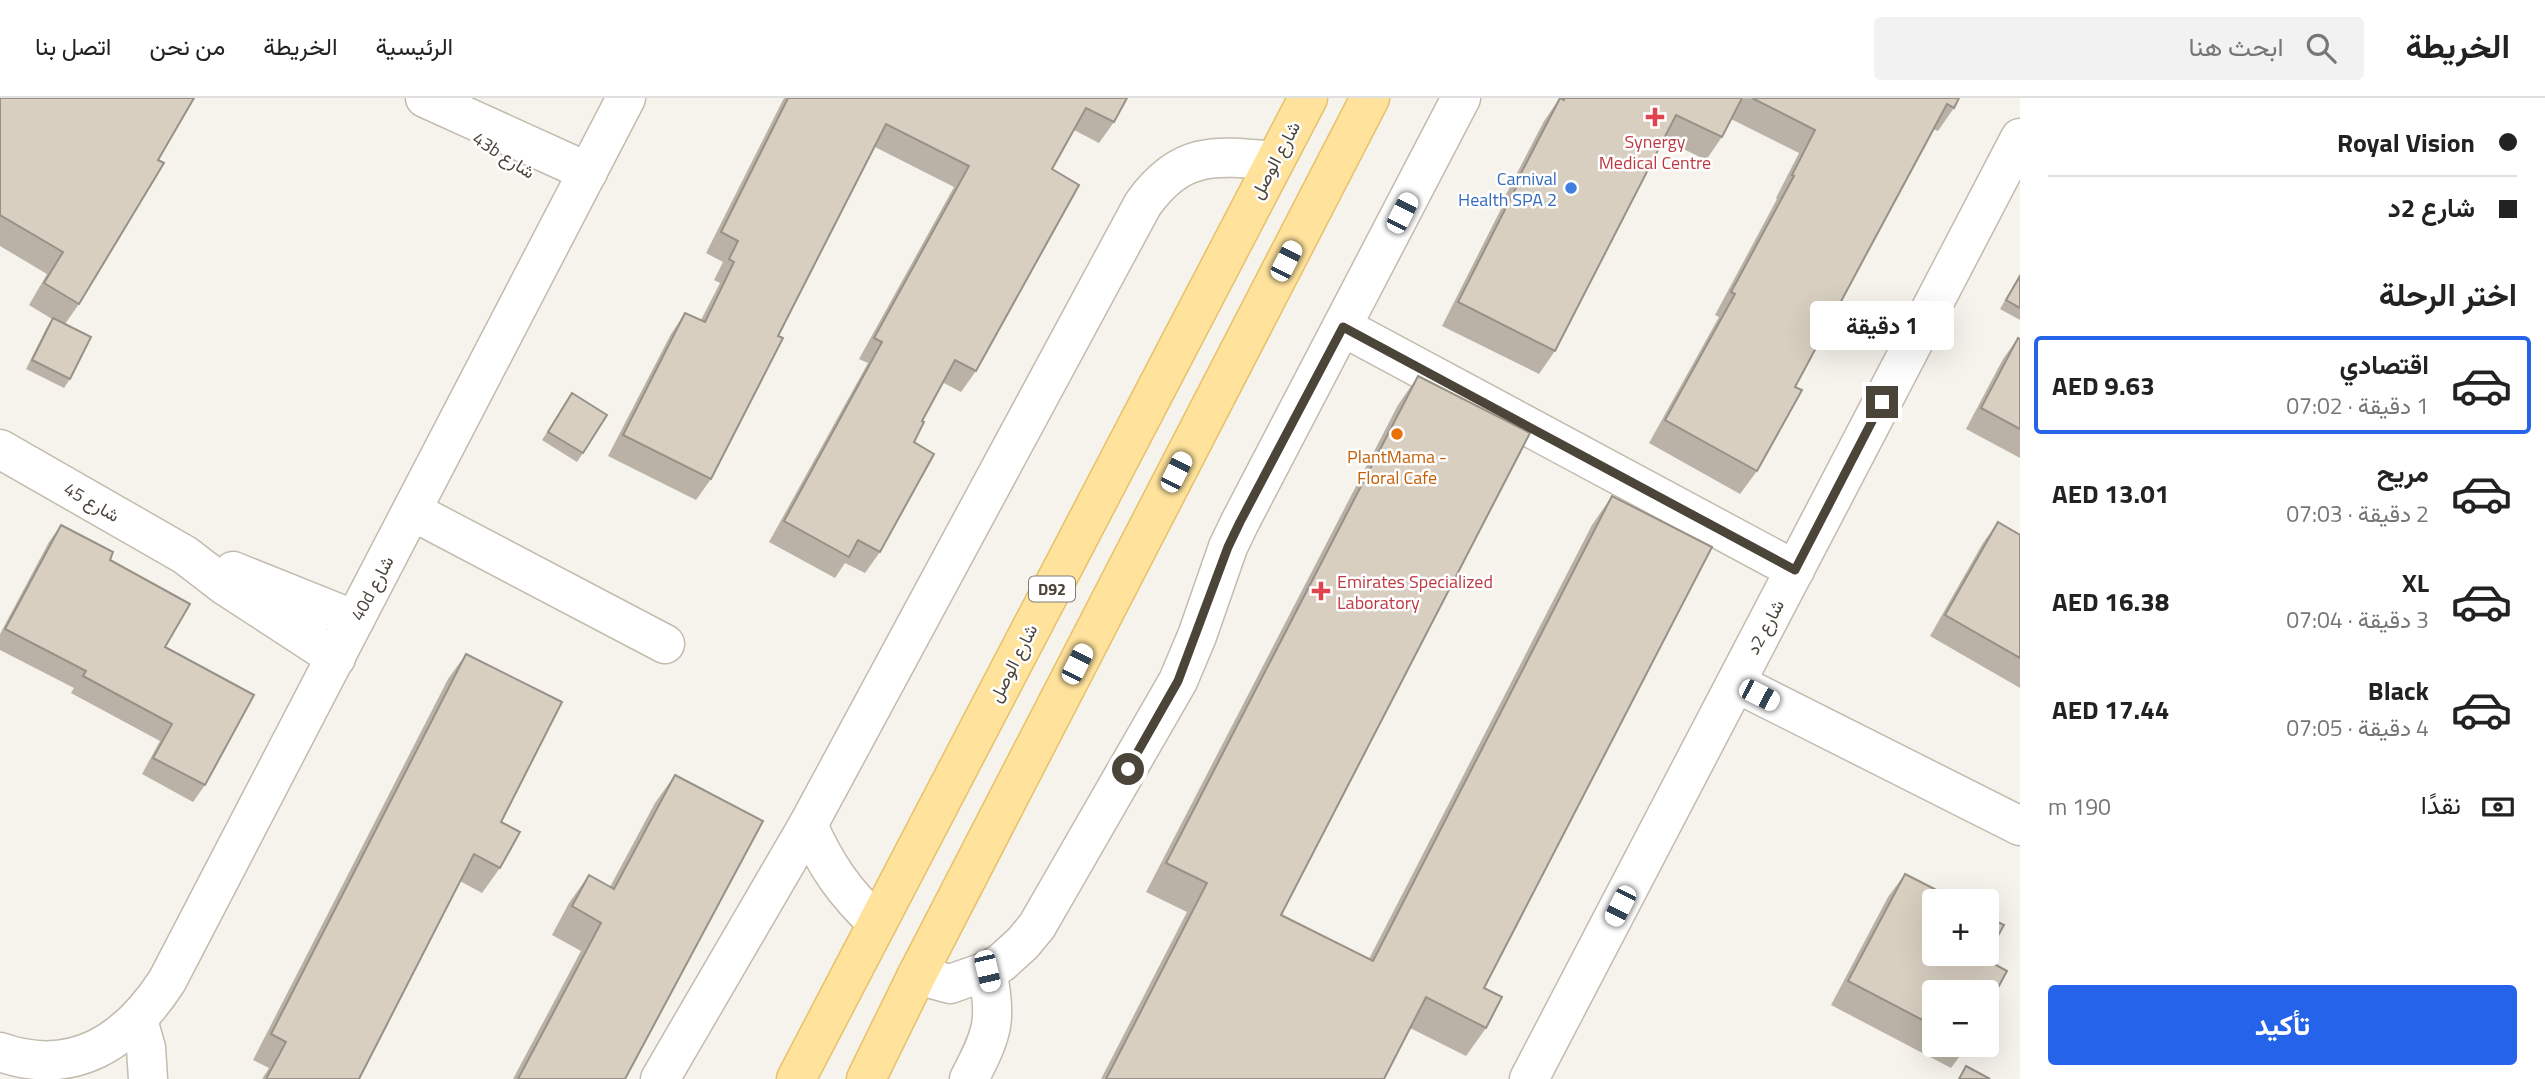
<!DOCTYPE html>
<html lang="ar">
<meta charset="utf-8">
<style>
:root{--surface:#fff;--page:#f2f2f2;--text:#222;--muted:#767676;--line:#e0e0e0;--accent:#2563eb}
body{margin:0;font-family:"Titillium Web",Vazirmatn,sans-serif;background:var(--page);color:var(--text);direction:rtl;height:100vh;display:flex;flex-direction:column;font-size:26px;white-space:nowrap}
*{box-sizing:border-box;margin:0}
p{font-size:23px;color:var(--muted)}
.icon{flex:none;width:38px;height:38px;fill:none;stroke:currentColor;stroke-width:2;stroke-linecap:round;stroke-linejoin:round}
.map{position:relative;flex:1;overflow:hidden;direction:ltr}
.side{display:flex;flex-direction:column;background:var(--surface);width:525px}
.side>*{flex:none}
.guide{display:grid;align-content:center;height:154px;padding:0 28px;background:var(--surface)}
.buttons{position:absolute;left:1922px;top:791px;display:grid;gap:14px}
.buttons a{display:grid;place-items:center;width:77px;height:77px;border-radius:7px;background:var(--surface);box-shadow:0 7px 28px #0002;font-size:35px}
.end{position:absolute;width:32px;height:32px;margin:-16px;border:9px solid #4b4439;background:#fff;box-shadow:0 0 0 4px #fff}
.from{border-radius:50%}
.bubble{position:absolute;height:49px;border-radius:7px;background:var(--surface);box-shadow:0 7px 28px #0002;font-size:23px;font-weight:700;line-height:49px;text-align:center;direction:rtl}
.car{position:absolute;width:21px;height:42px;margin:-21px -10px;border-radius:9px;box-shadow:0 0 5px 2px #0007;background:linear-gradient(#fff 24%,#345 0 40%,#fff 0 76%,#345 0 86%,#fff 0)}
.guide b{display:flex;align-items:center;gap:24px;height:66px;font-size:26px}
.guide b+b{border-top:2px solid var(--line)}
.guide i{width:18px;height:18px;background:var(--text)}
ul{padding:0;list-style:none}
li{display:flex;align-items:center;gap:21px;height:98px;margin:0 14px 10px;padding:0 14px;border:4px solid transparent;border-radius:7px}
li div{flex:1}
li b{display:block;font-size:26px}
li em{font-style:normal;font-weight:700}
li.active{border-color:var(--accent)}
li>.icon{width:63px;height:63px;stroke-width:1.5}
h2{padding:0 28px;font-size:32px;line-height:84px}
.pay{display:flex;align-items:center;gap:18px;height:77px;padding:0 28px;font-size:26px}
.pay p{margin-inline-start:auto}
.button{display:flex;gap:14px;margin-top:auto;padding:14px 28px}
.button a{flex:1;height:80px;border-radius:7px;background:var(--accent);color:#fff;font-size:28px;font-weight:700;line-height:80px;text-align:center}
header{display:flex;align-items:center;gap:42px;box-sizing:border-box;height:98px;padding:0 35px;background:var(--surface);border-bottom:2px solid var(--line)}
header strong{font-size:33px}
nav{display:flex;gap:38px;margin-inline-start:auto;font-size:24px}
.search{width:490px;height:63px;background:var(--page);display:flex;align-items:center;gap:18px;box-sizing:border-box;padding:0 24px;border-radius:7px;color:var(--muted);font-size:26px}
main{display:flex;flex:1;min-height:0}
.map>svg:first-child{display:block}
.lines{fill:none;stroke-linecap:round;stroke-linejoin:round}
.minor-casing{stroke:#c2bbae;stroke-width:41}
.major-casing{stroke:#e6c16a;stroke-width:41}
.minor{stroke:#fff;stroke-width:38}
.major{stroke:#ffe39c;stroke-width:38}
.wall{fill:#bab2a6}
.building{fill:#d8cfc1;stroke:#979187;stroke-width:2}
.route{stroke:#4b4439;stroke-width:9}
.health-dot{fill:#e0444e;stroke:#fff;stroke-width:2.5}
.shop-dot{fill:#3f7fe0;stroke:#fff;stroke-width:2.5}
.food-dot{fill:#e8710a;stroke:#fff;stroke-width:2.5}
.labels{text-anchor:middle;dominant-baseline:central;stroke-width:5;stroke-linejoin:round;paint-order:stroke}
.shield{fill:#fff;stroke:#817c74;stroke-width:2}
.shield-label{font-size:16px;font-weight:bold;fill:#4b4439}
.health-label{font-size:18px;fill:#be3a42;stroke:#fff}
.street-label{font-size:18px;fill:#4b4439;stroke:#fff}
.shop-label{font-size:18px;fill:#366cbe;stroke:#fff;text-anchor:end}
.food-label{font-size:18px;fill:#c56008;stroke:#fff}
</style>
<header>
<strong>الخريطة</strong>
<div class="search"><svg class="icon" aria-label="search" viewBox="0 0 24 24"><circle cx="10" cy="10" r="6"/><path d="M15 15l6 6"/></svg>ابحث هنا</div>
<nav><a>الرئيسية</a><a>الخريطة</a><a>من نحن</a><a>اتصل بنا</a></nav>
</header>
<main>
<section class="side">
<div class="guide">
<b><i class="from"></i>Royal Vision</b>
<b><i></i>شارع 2د</b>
</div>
<h2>اختر الرحلة</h2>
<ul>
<li class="active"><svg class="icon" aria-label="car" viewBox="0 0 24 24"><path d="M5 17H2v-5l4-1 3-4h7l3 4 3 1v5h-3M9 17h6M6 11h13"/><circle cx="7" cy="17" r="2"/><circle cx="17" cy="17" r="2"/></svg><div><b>اقتصادي</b><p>1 دقيقة · 07:02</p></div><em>AED 9.63</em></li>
<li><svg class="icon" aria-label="car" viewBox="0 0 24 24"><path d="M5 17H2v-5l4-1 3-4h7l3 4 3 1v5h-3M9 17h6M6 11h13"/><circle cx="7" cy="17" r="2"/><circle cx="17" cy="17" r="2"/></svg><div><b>مريح</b><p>2 دقيقة · 07:03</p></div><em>AED 13.01</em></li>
<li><svg class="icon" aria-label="car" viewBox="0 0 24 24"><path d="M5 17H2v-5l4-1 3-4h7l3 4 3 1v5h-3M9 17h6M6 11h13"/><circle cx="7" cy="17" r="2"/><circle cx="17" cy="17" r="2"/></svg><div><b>XL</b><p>3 دقيقة · 07:04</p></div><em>AED 16.38</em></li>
<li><svg class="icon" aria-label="car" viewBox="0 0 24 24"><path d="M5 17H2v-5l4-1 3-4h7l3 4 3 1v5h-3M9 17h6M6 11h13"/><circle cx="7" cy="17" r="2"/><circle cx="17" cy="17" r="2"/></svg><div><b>Black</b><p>4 دقيقة · 07:05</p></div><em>AED 17.44</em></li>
</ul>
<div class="pay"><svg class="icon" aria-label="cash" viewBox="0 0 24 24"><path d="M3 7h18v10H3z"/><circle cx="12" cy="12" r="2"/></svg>نقدًا<p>190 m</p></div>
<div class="button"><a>تأكيد</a></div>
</section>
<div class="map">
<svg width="2020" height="981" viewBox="0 0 2020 981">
<rect width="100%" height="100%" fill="#f6f3ec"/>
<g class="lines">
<defs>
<g id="minor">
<path d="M425,0L588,74"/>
<path d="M1343,229L1795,472"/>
<path d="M0,351L185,457L224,487L336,560"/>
<path d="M412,413L665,546"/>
<path d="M233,473L355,522"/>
<path d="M1736,585L2020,728"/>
<path d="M808,727C826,768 845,795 877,825"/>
<path d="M917,877L950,886L987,873L1001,865L1023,845L1037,828L1178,583L1197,538L1228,449L1240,424L1461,0"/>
<path d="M138,922L146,950L148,981"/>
<path d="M0,954C74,980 128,943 167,883L626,0"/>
<path d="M660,981L808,727L1143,106C1181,53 1215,57 1274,63"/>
<path d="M969,981C992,937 998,922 987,873"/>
<path d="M1529,981L2020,40"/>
</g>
<g id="major">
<path d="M796,981L1308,0"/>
<path d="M866,981L917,877L1370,0"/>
</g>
</defs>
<use href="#minor" class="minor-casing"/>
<use href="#major" class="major-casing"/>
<use href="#minor" class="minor"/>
<use href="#major" class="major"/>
</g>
<g class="wall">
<path d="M0,0L158,62L79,206L65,226L70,281L64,290L26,271L47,229L52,221L29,207L47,176L0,148Z"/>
<path d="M784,0H1127L1114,24L1099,45L1074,32L1052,71L976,273L961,294L942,284L922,323L914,344L880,454L865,475L845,465L835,480L769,444L868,265L859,261L954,89L875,49L778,238L711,381L696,402L608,358L671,236L685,215L701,222L720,185L714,182L723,164L706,155Z"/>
<path d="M1560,0H1959L1954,10L1938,33L1933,31L1795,289L1757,373L1740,396L1649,345L1719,219L1715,217L1777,101L1776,100L1799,55L1731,21L1722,39L1706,62L1663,41L1555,253L1539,276L1442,228L1503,107L1501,106L1544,23Z"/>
<path d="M2020,176V222L2000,211Z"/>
<path d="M2018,240L2020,241V360L1966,331L2003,261Z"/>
<path d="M1418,278L1281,817L1369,861L1592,427L1612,398L1484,890L1486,930L1466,958L1410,930L1384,981H1101L1187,814L1146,794L1398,307Z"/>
<path d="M572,295L583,355L577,364L542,342Z"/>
<path d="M1998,424L2020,437V590L1930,538L1983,445Z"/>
<path d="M61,427L110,462L165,549L205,687L193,704L142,676L160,643L71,595L74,590L0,552V536L49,444Z"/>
<path d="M466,556L501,724L500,770L482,795L460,783L359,981H262L269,970L253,962L448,581Z"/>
<path d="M675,677L625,981H513L581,853L552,837L569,805L589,777L610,789L655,705Z"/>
<path d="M1905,776L1934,894V947H1968L1951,970L1831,907L1888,799Z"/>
</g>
<g class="building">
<path d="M0,0H194L158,62L164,65L79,206L44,185L63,154L0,117Z"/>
<path d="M788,0H1127L1114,24L1086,10L1052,71L1079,87L976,273L955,262L922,323L924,324L914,344L934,356L880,454L858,442L849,459L784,423L882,244L874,240L969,68L886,26L778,238L783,240L711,381L623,337L685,215L705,224L734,164L729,161L738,143L721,134Z"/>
<path d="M1560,0L1564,2V0H1742L1722,39L1676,17L1555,253L1458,204L1519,84L1517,83Z"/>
<path d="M1752,0H1959L1954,10L1947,6L1795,289L1802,292L1757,373L1665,322L1735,196L1731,194L1794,78L1792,77L1815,32Z"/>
<path d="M2020,178V210L2006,202Z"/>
<path d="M53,220L91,239L70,281L32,262Z"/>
<path d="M2018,240L2020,241V331L1981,310Z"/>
<path d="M1418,278L1530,335L1281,817L1373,863L1612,398L1712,449L1484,890L1502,899L1486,930L1426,899L1384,981H1106L1207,785L1166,765Z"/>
<path d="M572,295L607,317L583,355L548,334Z"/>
<path d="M1998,424L2020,437V560L1945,517Z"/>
<path d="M61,427L113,454L110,462L190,506L165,549L254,597L205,687L153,660L172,626L83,578L86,573L5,531Z"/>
<path d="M466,556L562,604L501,724L520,734L500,770L474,756L359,981H266L286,944L271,936Z"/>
<path d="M675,677L763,723L625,981H518L601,825L572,808L589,777L614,791Z"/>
<path d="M1905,776L1958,803H1934V856H1986V818L2004,827L1985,861L2007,873L1986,912V894H1934V928L1848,883Z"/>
<path d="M1966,968L1990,981H1959Z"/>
</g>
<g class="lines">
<path class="route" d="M1128,671L1178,583L1228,449L1240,424L1343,229L1795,472L1882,304"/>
</g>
<g class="health-dot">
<path d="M1651.5 8.5h7v7h7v7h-7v7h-7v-7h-7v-7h7z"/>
<path d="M1317.5 482.5h7v7h7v7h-7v7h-7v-7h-7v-7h7z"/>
</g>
<circle class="shop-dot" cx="1571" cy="90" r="7"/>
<circle class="food-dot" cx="1397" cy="336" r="7"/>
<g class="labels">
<rect class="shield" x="1029" y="478.5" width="46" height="25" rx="5"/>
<g class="shield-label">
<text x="1052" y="491">D92</text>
</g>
<g class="health-label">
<text x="1655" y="43">Synergy<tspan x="1655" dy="21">Medical Centre</tspan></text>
<text x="1337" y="483" text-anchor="start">Emirates Specialized<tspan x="1337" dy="21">Laboratory</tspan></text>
</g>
<g class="street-label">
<text transform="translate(504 57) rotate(33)">43b شارع</text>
<text transform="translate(1275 62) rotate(-62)">شارع الوصل</text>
<text transform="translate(92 404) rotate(30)">شارع 45</text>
<text transform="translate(372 490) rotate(-62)">40d شارع</text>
<text transform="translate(1765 529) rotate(-62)">شارع 2د</text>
<text transform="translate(1013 565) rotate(-63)">شارع الوصل</text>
</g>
<g class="shop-label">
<text x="1557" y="80">Carnival<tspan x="1557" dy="21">Health SPA 2</tspan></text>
</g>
<g class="food-label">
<text x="1397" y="358">PlantMama -<tspan x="1397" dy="21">Floral Cafe</tspan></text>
</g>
</g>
</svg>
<div class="buttons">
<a>+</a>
<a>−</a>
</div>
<i class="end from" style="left:1128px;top:671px"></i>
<i class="end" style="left:1882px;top:304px"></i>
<div class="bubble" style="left:1810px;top:203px;width:144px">1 دقيقة</div>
<i class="car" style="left:1402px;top:115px;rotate:27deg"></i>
<i class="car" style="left:1286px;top:163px;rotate:27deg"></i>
<i class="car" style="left:1176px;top:374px;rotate:27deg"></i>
<i class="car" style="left:1077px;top:566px;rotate:27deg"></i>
<i class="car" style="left:1759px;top:597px;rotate:117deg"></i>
<i class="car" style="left:1620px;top:808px;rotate:207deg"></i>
<i class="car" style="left:987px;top:873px;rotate:167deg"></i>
</div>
</main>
